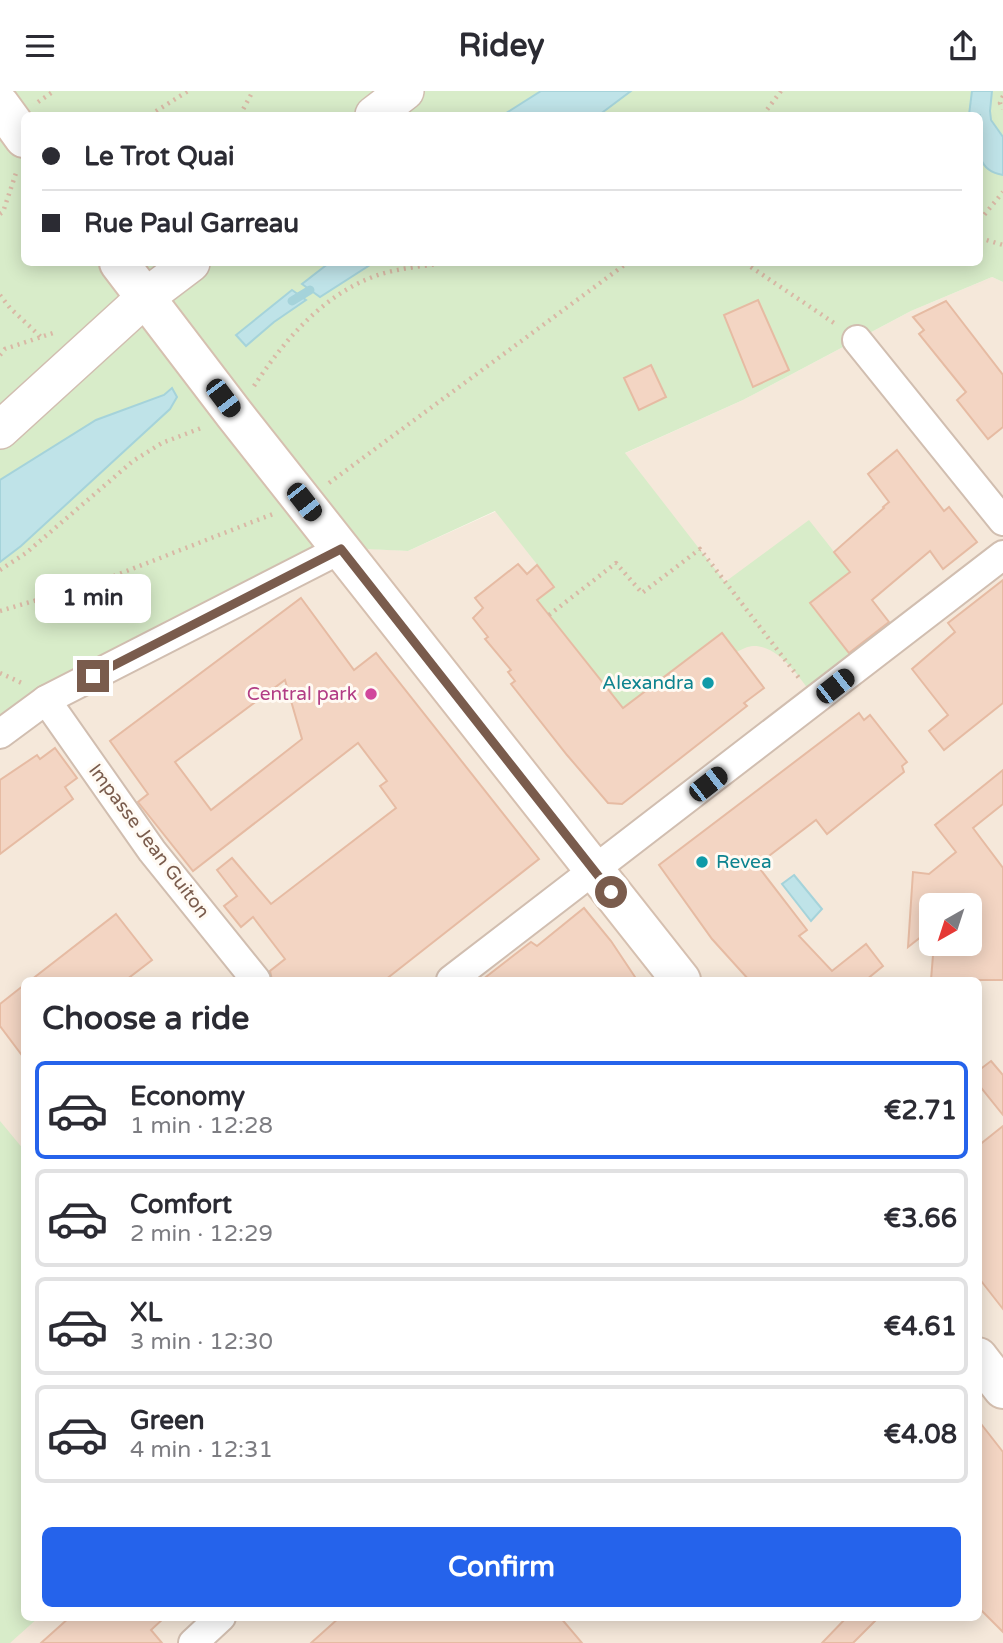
<!DOCTYPE html>
<meta charset="utf-8">
<style>
:root{--surface:#fff;--page:#f7f7f7;--text:#2b2b33;--muted:#7c7c81;--line:#e1e1e2;--accent:#2563eb}
body{margin:0;font-family:"Varela Round",sans-serif;background:var(--page);color:var(--text);height:100vh;display:flex;flex-direction:column;font-size:26px;white-space:nowrap}
*{box-sizing:border-box;margin:0}
p{font-size:23px;color:var(--muted)}
.icon{flex:none;width:38px;height:38px;fill:none;stroke:currentColor;stroke-width:2;stroke-linecap:round;stroke-linejoin:round}
.map{position:relative;flex:1;overflow:hidden}
.side{position:absolute;left:21px;top:886px;width:961px;height:644px;display:flex;flex-direction:column;background:var(--surface);border-radius:10px;box-shadow:0 4px 18px #0003}
.side>*{flex:none}
.hud{position:absolute;left:21px;top:21px;width:962px;height:154px;border-radius:10px;box-shadow:0 4px 18px #0003;display:grid;align-content:center;height:154px;padding:0 21px;background:var(--surface)}
.needle{width:46px;rotate:219deg}
.buttons{position:absolute;left:919px;top:802px;display:grid;gap:14px}
.buttons a{display:grid;place-items:center;width:63px;height:63px;border-radius:10px;background:var(--surface);box-shadow:0 4px 18px #0003;font-size:35px}
.end{position:absolute;width:32px;height:32px;margin:-16px;border:9px solid #7a5c4d;background:#fff;box-shadow:0 0 0 4px #fff}
.from{border-radius:50%}
.bubble{position:absolute;height:49px;border-radius:10px;background:var(--surface);box-shadow:0 4px 18px #0003;font-size:23px;font-weight:700;line-height:49px;text-align:center}
.car{position:absolute;width:21px;height:42px;margin:-21px -10px;border-radius:9px;box-shadow:0 0 5px 2px #0007;background:linear-gradient(#222 24%,#8ab4d8 0 40%,#222 0 76%,#8ab4d8 0 86%,#222 0)}
.hud b{display:flex;align-items:center;gap:24px;height:66px;font-size:26px}
.hud b+b{border-top:2px solid var(--line)}
.hud i{width:18px;height:18px;background:var(--text)}
ul{padding:0;list-style:none}
li{display:flex;align-items:center;gap:21px;height:98px;margin:0 14px 10px;padding:0 7px;border:4px solid var(--line);border-radius:10px}
li div{flex:1}
li b{display:block;font-size:26px}
li em{font-style:normal;font-weight:700}
li.selected{border-color:var(--accent)}
li>.icon{width:63px;height:63px;stroke-width:1.5}
h2{padding:0 21px;font-size:32px;line-height:84px}
.cta{display:flex;gap:14px;margin-top:auto;padding:14px 21px}
.cta a{flex:1;height:80px;border-radius:10px;background:var(--accent);color:#fff;font-size:28px;font-weight:700;line-height:80px;text-align:center}
header{display:flex;justify-content:space-between;align-items:center;height:91px;padding:0 21px;background:var(--surface);font-size:32px;font-weight:700}
.map>svg:first-child{display:block}
.residential{fill:#f5e8da;fill-rule:evenodd}
.green{fill:#d8ecc9;fill-rule:evenodd}
.water{fill:#bfe3e8;stroke:#a5d3da;stroke-width:2}
.lines{fill:none;stroke-linecap:round;stroke-linejoin:round}
.stream{stroke:#a5d3da;stroke-width:9}
.building{fill:#f3d5c3;stroke:#e6bba3;stroke-width:2;fill-rule:evenodd}
.minor-casing{stroke:#d1beb0;stroke-width:32}
.tertiary-casing{stroke:#d1beb0;stroke-width:40}
.secondary-casing{stroke:#d6c0b0;stroke-width:42}
.path{stroke:#d9b8a5;stroke-width:4.5;stroke-dasharray:2 5;stroke-linecap:butt}
.minor{stroke:#fff;stroke-width:28}
.tertiary{stroke:#fff;stroke-width:37}
.secondary{stroke:#fff;stroke-width:38}
.route{stroke:#7a5c4d;stroke-width:9}
.culture-dot{fill:#0f9aa8;stroke:#fffaf3;stroke-width:2.5}
.hotel-dot{fill:#d1479c;stroke:#fffaf3;stroke-width:2.5}
.labels{text-anchor:middle;dominant-baseline:central;stroke-width:6;stroke-linejoin:round;paint-order:stroke}
.culture-label{font-size:19px;fill:#0d838f;stroke:#fffaf3;text-anchor:end}
.hotel-label{font-size:19px;fill:#b23c85;stroke:#fffaf3;text-anchor:end}
.street-label{font-size:19px;fill:#7a5c4d;stroke:#fffaf3}
</style>
<header><svg class="icon" aria-label="menu" viewBox="0 0 24 24"><path d="M4 6h16M4 12h16M4 18h16"/></svg>Ridey<svg class="icon" aria-label="share" viewBox="0 0 24 24"><path d="M12 15V3M7 8l5-5 5 5M5 13v7h14v-7"/></svg></header>
<div class="map">
<svg width="1003" height="1552" viewBox="0 0 1003 1552">
<rect width="100%" height="100%" fill="#fdf6ec"/>
<path class="residential" d="M992,186L1003,191V1552H0V634L324,455L408,460L743,309L911,220ZM931,814H970V852H931ZM24,889H978V1526H24Z"/>
<g class="green">
<path d="M0,0H1003V191L992,186L911,220L743,309L625,362L725,491L809,429L850,481L810,512L859,576L816,609C802,590 780,554 753,555C748,555 741,559 736,561L721,542L638,605L644,614L615,619L613,604L534,511L554,495L495,420L408,460L324,456L0,634ZM24,24H980V172H24Z"/>
<path d="M0,1030L24,1059V1526H39L10,1552H0Z"/>
</g>
<g class="water">
<path d="M541,0H631L599,24H503Z"/>
<path d="M972,0H992L990,20L991,29L1003,46V84C971,79 980,50 980,24H969Z"/>
<path d="M329,172H373L320,206L302,193Z"/>
<path d="M292,199L306,209L274,231L246,255L236,244Z"/>
<path d="M172,297L177,306L170,318L21,455L0,471V389L96,329L164,304Z"/>
<path d="M794,784L822,818L811,830L782,793Z"/>
</g>
<g class="lines">
<path class="stream" d="M292,210L310,199"/>
</g>
<g class="building">
<path d="M758,209L789,279L753,296L724,224Z"/>
<path d="M946,210L1003,284V336L988,348L957,309L966,301L919,243L924,239L913,226Z"/>
<path d="M651,274L666,306L639,319L624,287Z"/>
<path d="M897,359L944,420L949,416L977,451L943,478L930,460L872,509L889,531L849,562L810,512L850,481L834,461L884,417L883,416L889,411L868,383Z"/>
<path d="M518,473L527,483L537,474L554,496L537,509L623,617L722,542L764,597L744,612L747,615L622,713L608,712L567,664L511,593L515,590L508,581L511,579L485,548L488,546L473,527L483,517L475,507Z"/>
<path d="M1003,489V612L944,659L929,640L948,624L912,578L955,541L948,532Z"/>
<path d="M301,507L354,579L376,562L539,768L385,889H272L270,880L285,868L253,826L241,836L224,815L237,805L217,779L232,767L271,813L396,717L380,695L387,690L358,652L193,780L138,711L148,703L110,650ZM285,589L302,648L211,719L175,671Z"/>
<path d="M859,622L864,629L870,624L907,671L902,675L904,681L827,743L816,729L757,774L807,839L799,845L832,880L866,853L883,875L866,889H749L712,848L659,774Z"/>
<path d="M55,657L77,687L65,696L73,708L0,763V689L37,664L40,668Z"/>
<path d="M1003,679V713L973,737L1003,777V889H931L934,852H970V814H931V838L908,856L913,781L929,783L956,761L935,734Z"/>
<path d="M584,817L611,850L637,889H482L531,851L537,855Z"/>
<path d="M116,823L152,869L126,889H31Z"/>
<path d="M24,894V967L0,935V913Z"/>
<path d="M991,970L1003,984V1024L978,993V980Z"/>
<path d="M1003,1035V1218L978,1186V1055Z"/>
<path d="M978,1329L1003,1361V1541L978,1516Z"/>
<path d="M70,1526H165L151,1539L162,1552H41Z"/>
<path d="M340,1526H560L582,1552H311Z"/>
<path d="M847,1526H879L853,1552H822Z"/>
</g>
<g class="lines">
<defs>
<g id="minor">
<path d="M857,249L1003,430"/>
<path d="M46,609L152,760L256,889"/>
<path d="M0,643L46,609L341,458"/>
<path d="M451,889L1003,464"/>
<path d="M193,1552L221,1526"/>
</g>
<g id="tertiary">
<path d="M374,24L405,0"/>
<path d="M0,339L146,206L191,172"/>
</g>
<g id="secondary">
<path d="M0,14L24,47"/>
<path d="M119,172L235,324L681,889"/>
<path d="M978,1266L1003,1298"/>
</g>
</defs>
<use href="#minor" class="minor-casing"/>
<use href="#tertiary" class="tertiary-casing"/>
<use href="#secondary" class="secondary-casing"/>
<g class="path">
<path d="M1003,5L1000,12L1003,18"/>
<path d="M38,11L54,0"/>
<path d="M150,24L188,0"/>
<path d="M240,24L253,0"/>
<path d="M763,24L781,0"/>
<path d="M0,123L3,121L17,79"/>
<path d="M980,129L1003,101"/>
<path d="M980,147L1003,154"/>
<path d="M745,172L837,234"/>
<path d="M0,204L10,217L42,247"/>
<path d="M0,264L5,258L56,241"/>
<path d="M254,295C285,248 325,201 381,183C401,177 424,175 445,172"/>
<path d="M329,392L627,172"/>
<path d="M0,479L26,462L133,370L162,352L204,336"/>
<path d="M0,520L101,490L273,423"/>
<path d="M549,524L616,472L642,502L700,458L799,587"/>
<path d="M0,582L24,593"/>
</g>
<use href="#minor" class="minor"/>
<use href="#tertiary" class="tertiary"/>
<use href="#secondary" class="secondary"/>
</g>
<g class="lines">
<path class="route" d="M93,585L341,458L611,801"/>
</g>
<g class="culture-dot">
<circle cx="708" cy="592" r="7"/>
<circle cx="702" cy="771" r="7"/>
</g>
<circle class="hotel-dot" cx="371" cy="603" r="7"/>
<g class="labels">
<g class="culture-label">
<text x="694" y="592">Alexandra</text>
<text x="716" y="771" text-anchor="start">Revea</text>
</g>
<g class="hotel-label">
<text x="357" y="603">Central park</text>
</g>
<g class="street-label">
<text transform="translate(149 750) rotate(53)">Impasse Jean Guiton</text>
</g>
</g>
</svg>
<div class="buttons">
<a><svg class="needle" viewBox="-14 -14 28 28"><path d="M0-13l5 13h-10z" fill="#e53935"/><path d="M0 13l5-13h-10z" fill="#7c7c81"/></svg></a>
</div>
<i class="end from" style="left:611px;top:801px"></i>
<i class="end" style="left:93px;top:585px"></i>
<div class="bubble" style="left:35px;top:483px;width:116px">1 min</div>
<i class="car" style="left:223px;top:307px;rotate:143deg"></i>
<i class="car" style="left:304px;top:411px;rotate:142deg"></i>
<i class="car" style="left:835px;top:595px;rotate:52deg"></i>
<i class="car" style="left:708px;top:693px;rotate:52deg"></i>
<div class="hud">
<b><i class="from"></i>Le Trot Quai</b>
<b><i></i>Rue Paul Garreau</b>
</div>
<section class="side">
<h2>Choose a ride</h2>
<ul>
<li class="selected"><svg class="icon" aria-label="car" viewBox="0 0 24 24"><path d="M5 17H2v-5l4-1 3-4h7l3 4 3 1v5h-3M9 17h6M6 11h13"/><circle cx="7" cy="17" r="2"/><circle cx="17" cy="17" r="2"/></svg><div><b>Economy</b><p>1 min · 12:28</p></div><em>€2.71</em></li>
<li><svg class="icon" aria-label="car" viewBox="0 0 24 24"><path d="M5 17H2v-5l4-1 3-4h7l3 4 3 1v5h-3M9 17h6M6 11h13"/><circle cx="7" cy="17" r="2"/><circle cx="17" cy="17" r="2"/></svg><div><b>Comfort</b><p>2 min · 12:29</p></div><em>€3.66</em></li>
<li><svg class="icon" aria-label="car" viewBox="0 0 24 24"><path d="M5 17H2v-5l4-1 3-4h7l3 4 3 1v5h-3M9 17h6M6 11h13"/><circle cx="7" cy="17" r="2"/><circle cx="17" cy="17" r="2"/></svg><div><b>XL</b><p>3 min · 12:30</p></div><em>€4.61</em></li>
<li><svg class="icon" aria-label="car" viewBox="0 0 24 24"><path d="M5 17H2v-5l4-1 3-4h7l3 4 3 1v5h-3M9 17h6M6 11h13"/><circle cx="7" cy="17" r="2"/><circle cx="17" cy="17" r="2"/></svg><div><b>Green</b><p>4 min · 12:31</p></div><em>€4.08</em></li>
</ul>
<div class="cta"><a>Confirm</a></div>
</section>
</div>
